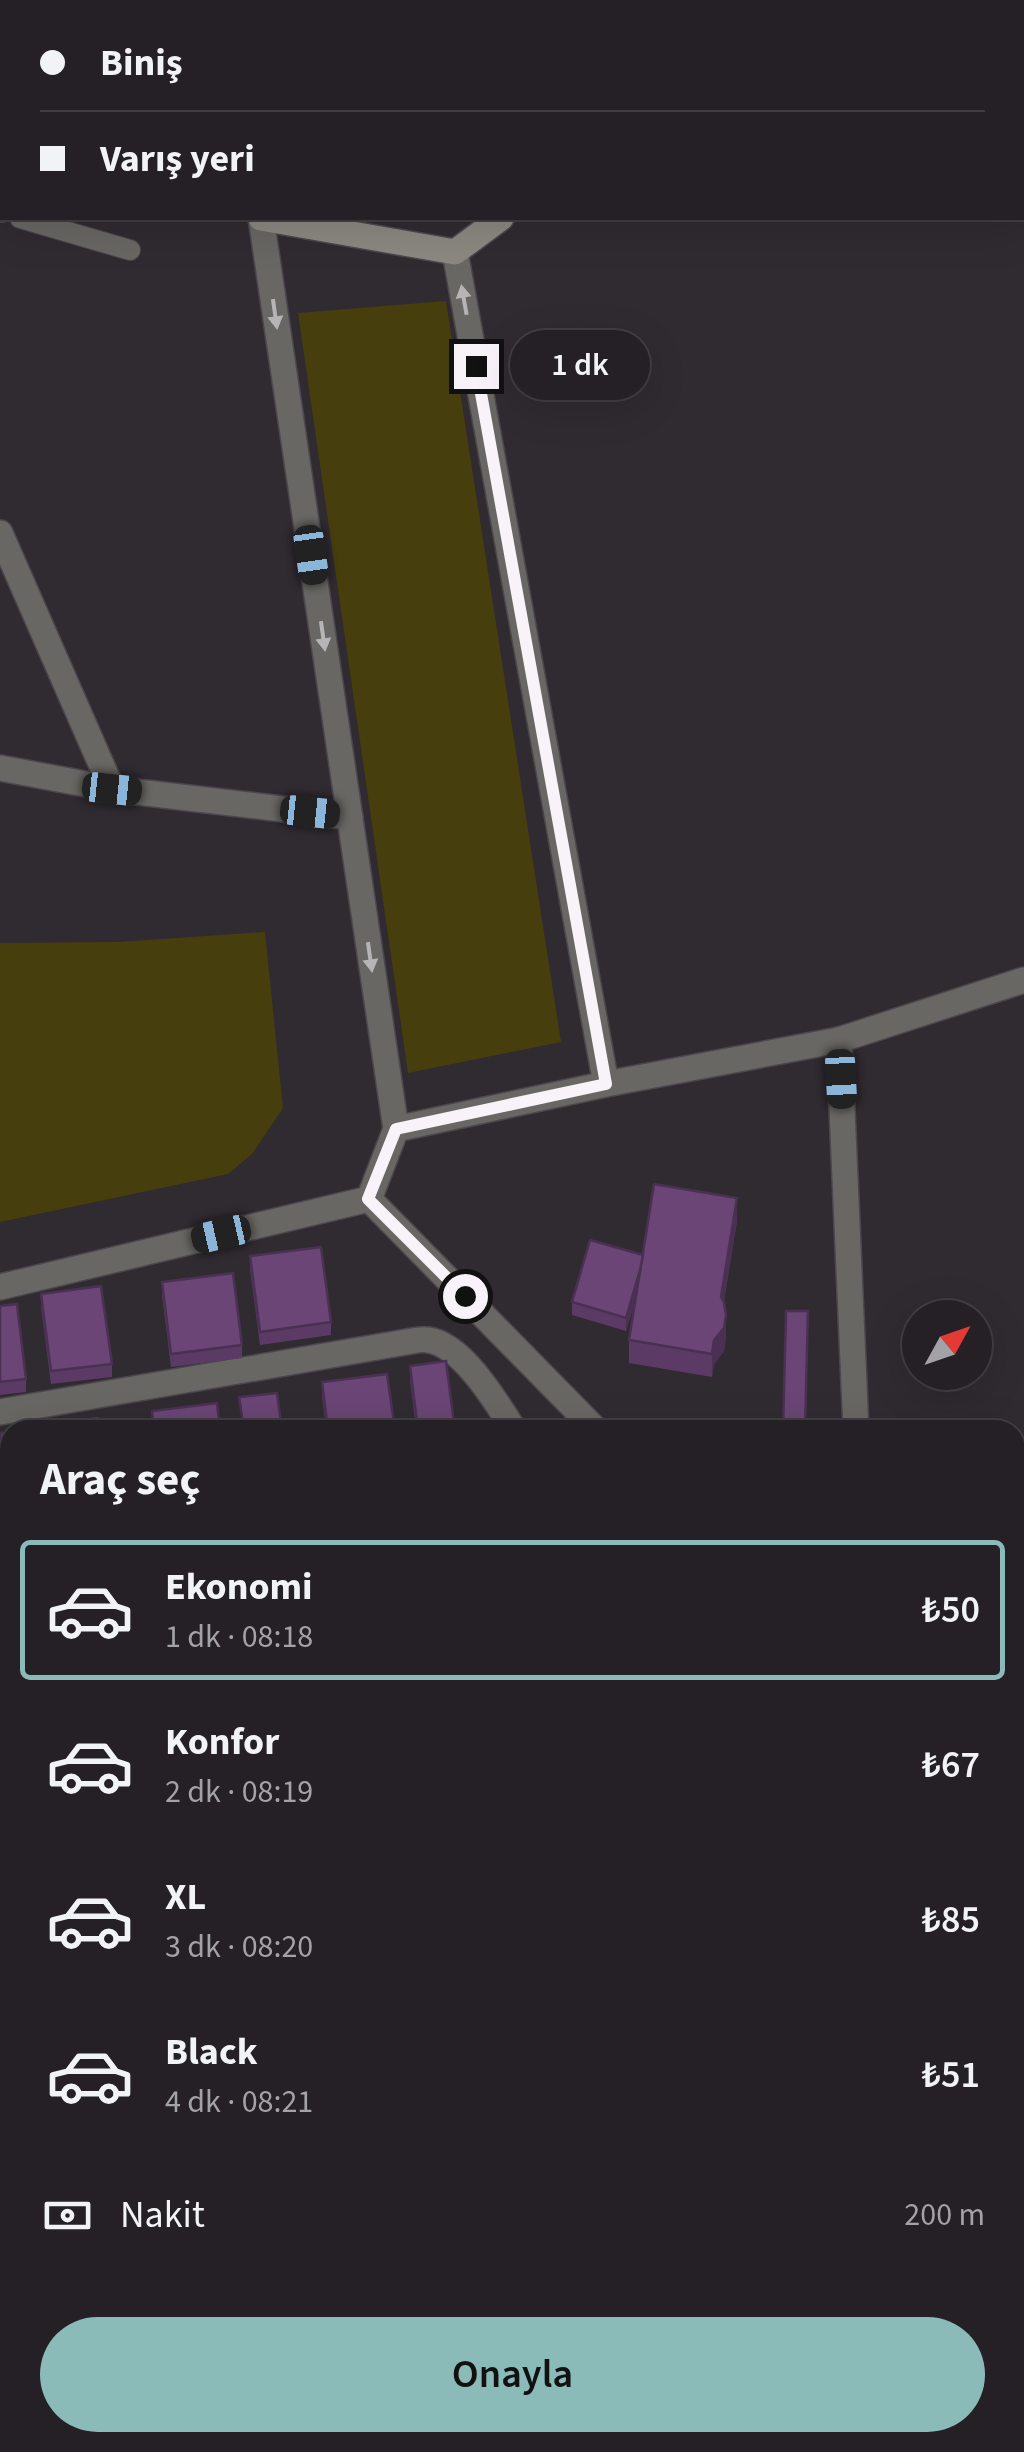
<!DOCTYPE html>
<html lang="tr">
<meta charset="utf-8">
<style>
:root{--surface:#242025;--page:#2c282d;--text:#f1f3f6;--muted:#a3a3a7;--line:#413e42;--accent:#8bbbb9}
body{margin:0;font-family:"Source Sans 3",sans-serif;background:var(--page);color:var(--text);height:100vh;display:flex;flex-direction:column;font-size:38px;white-space:nowrap}
*{box-sizing:border-box;margin:0}
p{font-size:32px;color:var(--muted)}
.icon{flex:none;width:55px;height:55px;fill:none;stroke:currentColor;stroke-width:2;stroke-linecap:round;stroke-linejoin:round}
.map{position:relative;flex:1;overflow:hidden}
.details{position:absolute;left:0px;top:1420px;width:1025px;height:1032px;display:flex;flex-direction:column;background:var(--surface);border-radius:30px 30px 0 0;box-shadow:0 10px 40px #0002,0 0 0 2px var(--line)}
.details>*{flex:none}
.guide{position:absolute;left:0px;top:0px;width:1025px;height:220px;box-shadow:0 10px 40px #0002,0 0 0 2px var(--line);display:grid;align-content:center;height:220px;padding:0 40px;background:var(--surface)}
.needle{width:65px;rotate:50deg}
.fabs{position:absolute;left:902px;top:1300px;display:grid;gap:20px}
.fabs a{display:grid;place-items:center;width:90px;height:90px;border-radius:50%;background:var(--surface);box-shadow:0 10px 40px #0002,0 0 0 2px var(--line);font-size:50px}
.end{position:absolute;width:45px;height:45px;margin:-22px;border:12px solid #f7f3f8;background:#111;box-shadow:0 0 0 5px #111}
.from{border-radius:50%}
.bubble{position:absolute;height:70px;border-radius:35px;background:var(--surface);box-shadow:0 10px 40px #0002,0 0 0 2px var(--line);font-size:32px;font-weight:600;line-height:70px;text-align:center}
.car{position:absolute;width:30px;height:60px;margin:-30px -15px;border-radius:12px;box-shadow:0 0 8px 2px #0007;background:linear-gradient(#222 24%,#8ab4d8 0 40%,#222 0 76%,#8ab4d8 0 86%,#222 0)}
.guide b{display:flex;align-items:center;gap:35px;height:95px;font-size:38px}
.guide b+b{border-top:2px solid var(--line)}
.guide i{width:25px;height:25px;background:var(--text)}
ul{padding:0;list-style:none}
li{display:flex;align-items:center;gap:30px;height:140px;margin:0 20px 15px;padding:0 20px;border:5px solid transparent;border-radius:10px}
li div{flex:1}
li b{display:block;font-size:38px}
li em{font-style:normal;font-weight:600}
li.active{border-color:var(--accent)}
li>.icon{width:90px;height:90px;stroke-width:1.5}
h2{padding:0 40px;font-size:45px;line-height:120px}
.pay{display:flex;align-items:center;gap:25px;height:110px;padding:0 40px;font-size:38px}
.pay p{margin-inline-start:auto}
.action{display:flex;gap:20px;margin-top:auto;padding:20px 40px}
.action a{flex:1;height:115px;border-radius:60px;background:var(--accent);color:#111;font-size:40px;font-weight:600;line-height:115px;text-align:center}
.map>svg:first-child{display:block}
.green{fill:#473e0e}
.lines{fill:none;stroke-linecap:round;stroke-linejoin:round}
.lane-casing{stroke:#4c464d;stroke-width:22}
.street-casing{stroke:#4c464d;stroke-width:28}
.secondary-casing{stroke:#4c464d;stroke-width:28}
.lane{stroke:#686763;stroke-width:20}
.street{stroke:#686763;stroke-width:25}
.secondary{stroke:#8a8881;stroke-width:25}
.wall{fill:#5b3b65}
.shaded-wall{fill:#4a3052}
.building{fill:#6a4575;stroke:#4a3052;stroke-width:2.5}
.oneway{fill:#b7b4b5}
.route{stroke:#f7f3f8;stroke-width:12}
</style>
<div class="map">
<svg width="1024" height="2452" viewBox="0 0 1024 2452">
<rect width="100%" height="100%" fill="#302a31"/>
<g class="green">
<path d="M446,301L561,1042L408,1073L298,313Z"/>
<path d="M265,932L283,1108L252,1154L228,1174L0,1222V943L119,942Z"/>
</g>
<g class="lines">
<defs>
<g id="lane">
<path d="M0,212H2"/>
<path d="M20,218L130,250"/>
<path d="M0,2170L10,2169"/>
<path d="M657,2452L661,2442"/>
</g>
<g id="street">
<path d="M624,2V0"/>
<path d="M261,218L396,1129"/>
<path d="M455,252L606,1084"/>
<path d="M0,533L112,789"/>
<path d="M0,768L112,789L350,817"/>
<path d="M839,1040L856,1430"/>
<path d="M369,1199L596,1430"/>
<path d="M0,1287L369,1199L396,1129L606,1084L839,1040L1024,980"/>
<path d="M0,1412L412,1341C417,1340 423,1339 428,1340C462,1344 497,1403 514,1430"/>
<path d="M1015,1489H1024"/>
<path d="M0,1551L10,1549"/>
<path d="M0,1611L10,1615"/>
<path d="M0,1723L10,1721"/>
<path d="M0,1854L10,1852"/>
<path d="M0,1983L10,1981"/>
</g>
<g id="secondary">
<path d="M785,2L788,0"/>
<path d="M0,116L2,117"/>
<path d="M261,218L455,252L501,218"/>
</g>
</defs>
<use href="#lane" class="lane-casing"/>
<use href="#street" class="street-casing"/>
<use href="#secondary" class="secondary-casing"/>
<use href="#lane" class="lane"/>
<use href="#street" class="street"/>
<use href="#secondary" class="secondary"/>
</g>
<g class="wall">
<path d="M737,1221L724,1301L726,1338L724,1351L714,1364L712,1377L629,1363V1340L636,1298L626,1331L572,1315V1302L643,1255Z"/>
<path d="M250,1256L331,1322V1335L260,1345L250,1269Z"/>
<path d="M162,1282L242,1345V1358L171,1367L162,1295Z"/>
<path d="M41,1294L112,1364V1377L51,1384L41,1307Z"/>
<path d="M0,1306L26,1379V1392L0,1395Z"/>
<path d="M410,1366L455,1430H416L410,1379Z"/>
<path d="M322,1382L395,1430H326L322,1395Z"/>
<path d="M10,1432V1531L0,1533V1433Z"/>
<path d="M1024,1517V1589L1015,1590V1518Z"/>
<path d="M1015,1737L1022,1783V1796L1015,1797Z"/>
<path d="M10,1760V1830H7L0,1784V1761Z"/>
<path d="M1024,1822V1935L1015,1936V1824Z"/>
<path d="M5,1874H10V1954L0,1955V1884L5,1883Z"/>
<path d="M10,2001V2081L0,2082V2003Z"/>
</g>
<g class="shaded-wall">
<path d="M737,1198V1221L721,1320V1297Z"/>
<path d="M644,1256V1269L626,1331V1318Z"/>
<path d="M726,1315V1338L724,1351L714,1364L712,1377V1354L714,1340Z"/>
</g>
<g class="building">
<path d="M654,1184L737,1198L721,1297L724,1302L726,1315L724,1328L714,1340L712,1354L629,1340Z"/>
<path d="M590,1240L643,1255L640,1270L626,1318L572,1302Z"/>
<path d="M321,1247L331,1322L260,1332L250,1256Z"/>
<path d="M233,1273L242,1345L171,1354L162,1282Z"/>
<path d="M101,1286L112,1364L51,1371L41,1294Z"/>
<path d="M17,1304L26,1379L0,1382V1306Z"/>
<path d="M786,1311H808L805,1430H783Z"/>
<path d="M446,1361L455,1430H418L410,1366Z"/>
<path d="M387,1374L395,1430H328L322,1382Z"/>
<path d="M277,1393L282,1430H244L239,1397Z"/>
<path d="M217,1403L220,1430H154L152,1411Z"/>
<path d="M98,1418L100,1430H60L59,1423Z"/>
<path d="M10,1432V1518L0,1519V1433Z"/>
<path d="M1024,1517V1570L1015,1572V1518Z"/>
<path d="M1015,1737L1022,1783L1015,1784Z"/>
<path d="M10,1760V1817H7L0,1761Z"/>
<path d="M1024,1822V1922L1015,1923V1824Z"/>
<path d="M5,1874H10V1941L0,1942V1884L6,1883Z"/>
<path d="M10,2001V2068L0,2069V2003Z"/>
</g>
<defs><path id="oneway-solid" d="M-6-.8H1V-3.2L6.5 0L1 3.2V.8H-6Z" transform="scale(2.5)"/></defs>
<g class="oneway">
<use href="#oneway-solid" transform="translate(464 300) rotate(-100)"/>
<use href="#oneway-solid" transform="translate(275 314) rotate(82)"/>
<use href="#oneway-solid" transform="translate(323 636) rotate(82)"/>
<use href="#oneway-solid" transform="translate(370 957) rotate(82)"/>
</g>
<g class="lines">
<path class="route" d="M465,1296L368,1199L396,1129L606,1084L476,366"/>
</g>
</svg>
<div class="fabs">
<a><svg class="needle" viewBox="-14 -14 28 28"><path d="M0-13l5 13h-10z" fill="#e53935"/><path d="M0 13l5-13h-10z" fill="#a3a3a7"/></svg></a>
</div>
<i class="end from" style="left:465px;top:1296px"></i>
<i class="end" style="left:476px;top:366px"></i>
<div class="bubble" style="left:510px;top:330px;width:140px">1 dk</div>
<i class="car" style="left:311px;top:555px;rotate:172deg"></i>
<i class="car" style="left:112px;top:789px;rotate:96deg"></i>
<i class="car" style="left:310px;top:812px;rotate:96deg"></i>
<i class="car" style="left:841px;top:1079px;rotate:177deg"></i>
<i class="car" style="left:221px;top:1234px;rotate:257deg"></i>
<div class="guide">
<b><i class="from"></i>Biniş</b>
<b><i></i>Varış yeri</b>
</div>
<section class="details">
<h2>Araç seç</h2>
<ul>
<li class="active"><svg class="icon" aria-label="car" viewBox="0 0 24 24"><path d="M5 17H2v-5l4-1 3-4h7l3 4 3 1v5h-3M9 17h6M6 11h13"/><circle cx="7" cy="17" r="2"/><circle cx="17" cy="17" r="2"/></svg><div><b>Ekonomi</b><p>1 dk · 08:18</p></div><em>₺50</em></li>
<li><svg class="icon" aria-label="car" viewBox="0 0 24 24"><path d="M5 17H2v-5l4-1 3-4h7l3 4 3 1v5h-3M9 17h6M6 11h13"/><circle cx="7" cy="17" r="2"/><circle cx="17" cy="17" r="2"/></svg><div><b>Konfor</b><p>2 dk · 08:19</p></div><em>₺67</em></li>
<li><svg class="icon" aria-label="car" viewBox="0 0 24 24"><path d="M5 17H2v-5l4-1 3-4h7l3 4 3 1v5h-3M9 17h6M6 11h13"/><circle cx="7" cy="17" r="2"/><circle cx="17" cy="17" r="2"/></svg><div><b>XL</b><p>3 dk · 08:20</p></div><em>₺85</em></li>
<li><svg class="icon" aria-label="car" viewBox="0 0 24 24"><path d="M5 17H2v-5l4-1 3-4h7l3 4 3 1v5h-3M9 17h6M6 11h13"/><circle cx="7" cy="17" r="2"/><circle cx="17" cy="17" r="2"/></svg><div><b>Black</b><p>4 dk · 08:21</p></div><em>₺51</em></li>
</ul>
<div class="pay"><svg class="icon" aria-label="cash" viewBox="0 0 24 24"><path d="M3 7h18v10H3z"/><circle cx="12" cy="12" r="2"/></svg>Nakit<p>200 m</p></div>
<div class="action"><a>Onayla</a></div>
</section>
</div>
